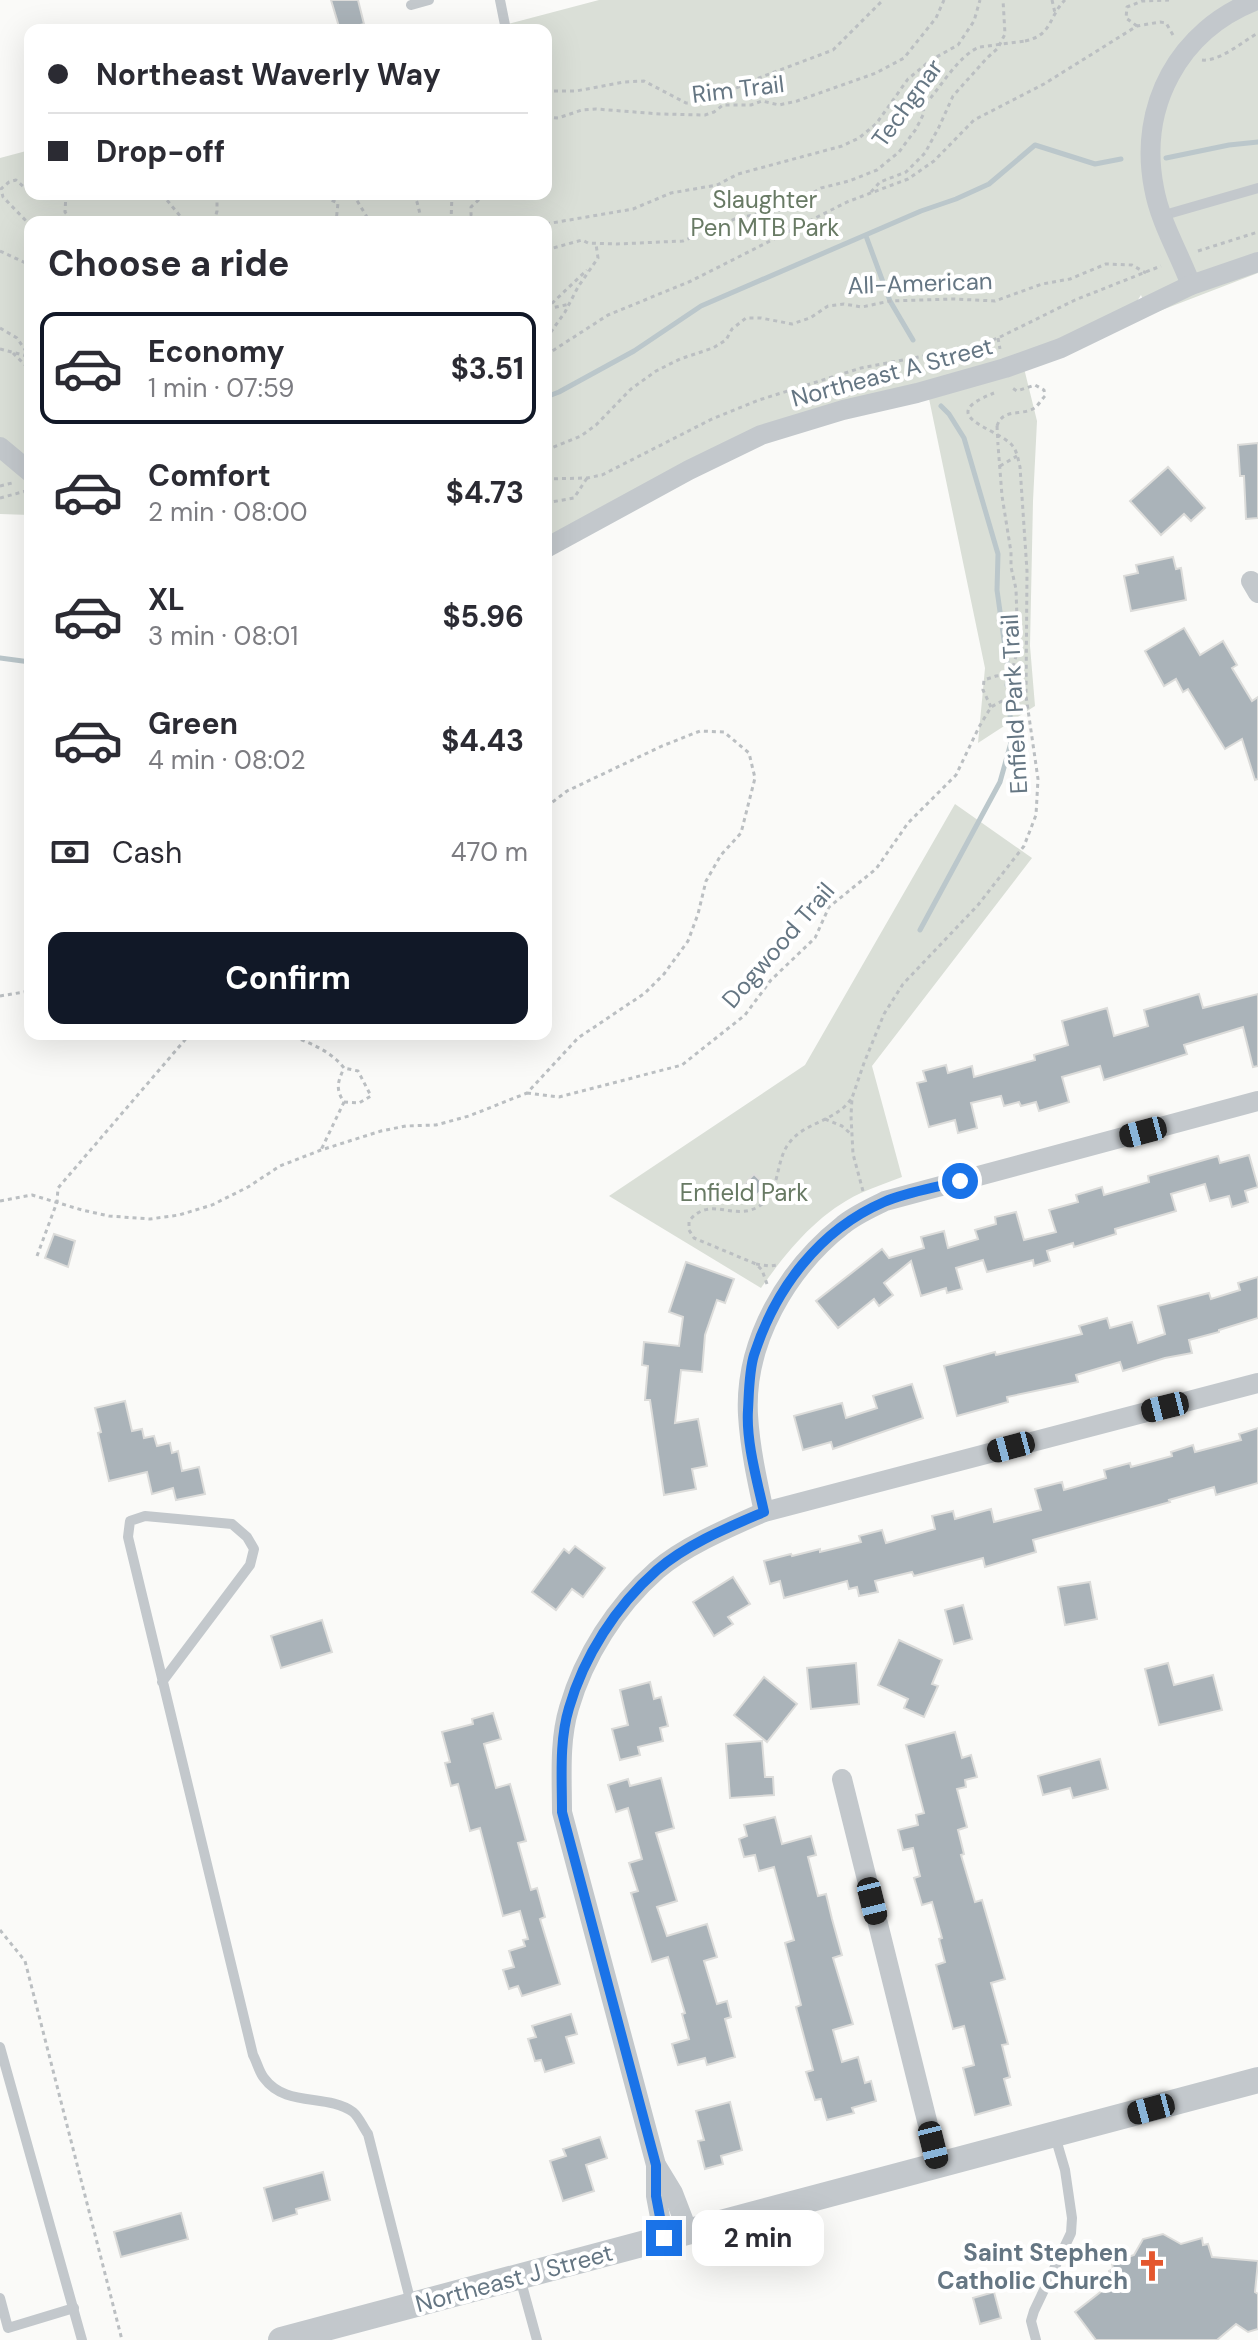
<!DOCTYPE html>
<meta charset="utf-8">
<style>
:root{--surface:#fff;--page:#f7f7f7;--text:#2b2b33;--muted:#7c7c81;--line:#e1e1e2;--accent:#111827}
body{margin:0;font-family:"DM Sans",sans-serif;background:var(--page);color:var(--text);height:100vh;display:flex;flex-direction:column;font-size:30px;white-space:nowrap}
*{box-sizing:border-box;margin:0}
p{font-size:26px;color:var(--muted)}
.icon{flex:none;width:44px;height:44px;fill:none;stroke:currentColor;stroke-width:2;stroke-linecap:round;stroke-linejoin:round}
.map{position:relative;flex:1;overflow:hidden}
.sheet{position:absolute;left:24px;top:216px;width:528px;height:824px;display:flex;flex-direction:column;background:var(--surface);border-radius:16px;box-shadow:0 8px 32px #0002}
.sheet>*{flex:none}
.top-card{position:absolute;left:24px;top:24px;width:528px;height:176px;border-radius:16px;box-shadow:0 8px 32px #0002;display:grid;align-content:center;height:176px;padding:0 24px;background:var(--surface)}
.end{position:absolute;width:36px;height:36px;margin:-18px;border:10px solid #1a73e8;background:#fff;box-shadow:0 0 0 4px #fff}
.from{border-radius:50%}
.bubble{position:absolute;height:56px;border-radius:16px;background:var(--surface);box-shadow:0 8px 32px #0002;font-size:26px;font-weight:700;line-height:56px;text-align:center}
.car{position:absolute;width:24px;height:48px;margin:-24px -12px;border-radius:10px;box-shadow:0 0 6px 2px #0007;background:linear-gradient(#222 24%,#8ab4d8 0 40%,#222 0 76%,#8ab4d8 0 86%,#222 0)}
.top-card b{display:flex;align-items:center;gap:28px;height:76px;font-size:30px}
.top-card b+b{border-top:2px solid var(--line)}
.top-card i{width:20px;height:20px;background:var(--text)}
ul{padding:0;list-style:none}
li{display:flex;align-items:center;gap:24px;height:112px;margin:0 16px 12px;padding:0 8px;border:4px solid transparent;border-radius:16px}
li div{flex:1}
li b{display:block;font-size:30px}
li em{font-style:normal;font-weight:700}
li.active{border-color:var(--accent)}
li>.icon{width:72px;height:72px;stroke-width:1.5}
h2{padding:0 24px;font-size:36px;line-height:96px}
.pay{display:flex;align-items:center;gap:20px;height:88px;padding:0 24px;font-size:30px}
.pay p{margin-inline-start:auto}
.cta{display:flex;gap:16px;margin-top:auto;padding:16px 24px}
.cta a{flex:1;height:92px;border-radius:16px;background:var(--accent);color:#fff;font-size:32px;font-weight:700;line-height:92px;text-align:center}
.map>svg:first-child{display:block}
.green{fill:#dadfd7}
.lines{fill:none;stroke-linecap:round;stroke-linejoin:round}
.stream{stroke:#bbc7cb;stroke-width:5}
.building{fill:#aab3b9;stroke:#dcdcda;stroke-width:2}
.path{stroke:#bbbfc2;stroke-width:3;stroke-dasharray:4 4;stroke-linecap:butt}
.service{stroke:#c3c8cc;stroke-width:10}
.minor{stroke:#c3c8cc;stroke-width:20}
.tertiary{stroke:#c3c8cc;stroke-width:26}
.path-bridge{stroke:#bbbfc2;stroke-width:3;stroke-dasharray:4 4;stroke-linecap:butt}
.route{stroke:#1a73e8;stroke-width:10}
.labels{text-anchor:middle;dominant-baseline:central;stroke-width:8;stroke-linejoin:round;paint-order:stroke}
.street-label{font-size:24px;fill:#657683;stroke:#fff}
.park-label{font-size:24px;fill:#687a64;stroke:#fff}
.poi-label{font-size:24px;font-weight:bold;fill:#657683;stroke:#fff;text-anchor:end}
</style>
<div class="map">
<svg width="1258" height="2340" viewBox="0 0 1258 2340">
<rect width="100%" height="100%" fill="#fafaf8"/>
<g class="green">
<path d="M599,0H1258V273L1149,315L1141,295L1132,309L1021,356L1037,421L1033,501L1030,646L1035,706L978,743L985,668L927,389L762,437L546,544V222H30V515L0,514V158L30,150V194H546V30H485Z"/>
<path d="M955,804L1032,858L872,1066L902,1177C889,1182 874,1187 861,1193C818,1213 788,1250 761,1288L609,1196L805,1065Z"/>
</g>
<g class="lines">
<g class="stream">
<path d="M1166,158L1229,145L1258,142"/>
<path d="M866,236L890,301L913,340"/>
<path d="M546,397L559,392L634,351L701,306L921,211L956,199L989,184L1035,145L1095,164L1121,159"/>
<path d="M941,406L949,414L964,438L998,554L997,590L1009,676L1007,685"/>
<path d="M0,658L30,662"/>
<path d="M920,930L1000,782L1012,739L1009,702"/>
</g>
</g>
<g class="building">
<path d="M331,0H358L364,24L340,30Z"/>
<path d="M1258,443V518L1246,519L1244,476H1240L1238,445Z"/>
<path d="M1168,467L1205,508L1191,521L1184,514L1161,535L1130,501Z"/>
<path d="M1173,557L1176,569L1181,568L1186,600L1131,611L1124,576L1138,573L1136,565Z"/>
<path d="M1184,628L1200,655L1223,641L1237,665L1232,668L1252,701L1258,697V779L1255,780L1242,739L1225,749L1188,689L1183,692L1176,679L1164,686L1145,651Z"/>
<path d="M1199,994L1203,1008L1258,994V1066L1253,1067L1243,1027L1184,1045L1187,1054L1104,1080L1100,1066L1062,1077L1069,1102L1039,1111L1036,1102L1021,1106L1019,1102L1004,1106L1001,1096L971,1103L977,1128L958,1133L955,1120L929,1127L917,1083L926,1081L923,1071L946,1065L948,1073L972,1066L974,1077L1035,1060L1034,1055L1068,1045L1062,1021L1107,1008L1114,1036L1148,1026L1144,1010Z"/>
<path d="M1249,1155L1258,1187L1245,1191L1248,1202L1232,1207L1229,1196L1210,1201L1205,1184L1171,1194L1176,1211L1115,1229L1116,1234L1074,1247L1073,1243L1047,1251L1050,1261L1034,1266L1033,1260L987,1272L983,1260L956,1268L962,1289L947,1293L946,1288L921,1296L911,1261L884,1283L893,1295L879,1306L874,1299L838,1328L816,1301L882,1249L889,1258L924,1248L921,1237L944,1231L948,1248L978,1239L975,1230L996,1224L995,1217L1016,1212L1024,1240L1056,1232L1049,1210L1078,1202L1076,1195L1102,1187L1104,1195L1149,1182L1148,1176L1218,1156L1220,1163Z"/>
<path d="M754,1174L766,1186L749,1203L737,1192Z"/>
<path d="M54,1234L75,1241L68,1267L45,1258Z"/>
<path d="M686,1262L734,1279L725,1303L717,1300L705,1335L702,1372L681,1370L675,1423L698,1419L707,1466L692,1469L696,1489L664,1495L650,1400H645L648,1366L642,1365L644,1342L679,1346L683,1317L669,1312Z"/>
<path d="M1258,1277V1318L1219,1330V1332L1189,1340L1192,1353L1165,1358L1123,1371L1120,1362L1076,1375L1078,1382L1007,1397L1008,1402L957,1416L944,1366L995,1352L996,1355L1082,1334L1079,1326L1107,1318L1110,1328L1132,1322L1138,1343L1165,1334L1158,1306L1209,1293L1211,1299L1240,1290L1238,1283Z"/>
<path d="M912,1384L923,1418L833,1449L831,1442L803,1450L794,1416L842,1403L846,1418L877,1408L873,1396Z"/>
<path d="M125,1401L132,1431L142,1429L144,1438L154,1436L157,1446L170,1443L172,1453L178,1451L182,1471L199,1467L205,1494L176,1500L173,1488L152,1494L147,1472L109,1481L98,1433L101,1432L95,1408Z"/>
<path d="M1258,1428V1483L1216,1495L1214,1487L1169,1500L1170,1502L1033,1540L1036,1552L985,1567L983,1558L914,1576L912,1572L875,1581L878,1592L859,1596L857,1587L849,1589L847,1581L784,1598L780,1581L770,1584L764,1561L791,1554L792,1556L820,1549V1552L861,1542L859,1536L882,1530L886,1543L935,1529L932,1516L953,1511L955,1519L991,1509L994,1522L1041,1510L1035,1489L1062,1482L1064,1490L1106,1478L1104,1470L1130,1463L1131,1467L1172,1456L1171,1452L1193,1445L1195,1452L1241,1440L1239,1434Z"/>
<path d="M575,1546L605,1568L583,1597L572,1589L556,1610L532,1592L564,1549L569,1553Z"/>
<path d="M733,1577L750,1604L728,1617L733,1624L714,1636L693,1602Z"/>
<path d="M1090,1582L1097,1619L1065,1625L1058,1587Z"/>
<path d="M963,1605L972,1639L954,1644L945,1610Z"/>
<path d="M322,1620L332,1652L281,1668L271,1636Z"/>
<path d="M899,1640L942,1660L932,1684L938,1686L924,1717L904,1708L908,1699L878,1685Z"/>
<path d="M856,1663L859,1704L811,1709L807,1668Z"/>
<path d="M1168,1663L1174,1685L1213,1675L1222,1710L1159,1725L1145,1669Z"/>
<path d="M764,1677L797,1704L767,1742L734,1715Z"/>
<path d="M650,1682L654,1699L661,1697L668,1726L660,1728L663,1741L638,1747L640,1755L620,1760L612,1729L628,1725L620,1690Z"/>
<path d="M493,1713L501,1739L484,1744L496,1788L510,1784L526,1841L518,1843L531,1890L537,1888L545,1917L540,1919L560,1984L522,1996L518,1986L509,1989L503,1970L514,1967L509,1951L525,1946L523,1940L528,1939L520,1911L503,1916L480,1828L470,1831L458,1784L451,1786L445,1763L450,1762L442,1732L473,1724L472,1719Z"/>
<path d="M955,1732L962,1758L971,1755L977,1777L965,1780L966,1787L957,1789L967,1827L958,1830L964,1854L961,1855L975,1902L982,1900L1005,1979L991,1983L1008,2044L1002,2045L1010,2077L1004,2079L1011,2105L975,2115L963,2068L974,2065L964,2026L953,2029L936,1965L945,1962L939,1939L942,1938L932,1902L922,1905L914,1878L920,1876L913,1848L903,1850L898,1830L918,1825L916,1815L924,1813L906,1745Z"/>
<path d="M762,1741L765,1777H773L774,1795L730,1798L726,1744Z"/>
<path d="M1100,1759L1108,1789L1073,1798L1070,1788L1043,1795L1038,1776Z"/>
<path d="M661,1778L674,1828L656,1833L677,1901L657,1907L667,1936L707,1924L717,1957L704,1961L717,2004L727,2001L731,2017L725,2019L735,2057L707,2065L705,2058L678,2065L672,2044L689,2039L682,2014L685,2013L668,1957L652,1962L631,1893L638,1891L629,1863L642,1859L628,1808L616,1812L608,1785L628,1779L630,1786Z"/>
<path d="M775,1817L782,1844L811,1836L816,1855L808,1857L818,1896L826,1894L832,1919L842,1955L833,1958L853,2024L833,2030L842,2062L858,2057L865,2083L871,2081L876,2101L852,2108L854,2113L827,2120L821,2099L815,2100L806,2072L813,2070L796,2007L801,2005L785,1943L794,1940L774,1867L759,1871L755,1855L744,1857L739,1839L747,1836L744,1825Z"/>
<path d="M571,2014L577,2034L566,2037L574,2063L545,2072L541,2060L535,2061L528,2039L536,2037L532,2026Z"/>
<path d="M730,2102L742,2150L721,2156L723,2164L705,2169L698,2141L704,2140L696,2111Z"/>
<path d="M600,2137L607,2158L586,2165L594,2191L563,2201L550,2161L566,2156L563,2149Z"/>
<path d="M323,2172L330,2200L296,2209L297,2214L273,2221L264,2188Z"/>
<path d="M181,2213L188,2239L121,2257L114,2232Z"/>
<path d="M1163,2234L1181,2244L1202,2238L1203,2245L1208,2244L1212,2257L1258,2261L1255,2292L1258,2294V2329L1248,2332L1236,2324L1217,2340H1096L1075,2312L1112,2283L1109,2271L1113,2269L1112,2263L1134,2255L1143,2239Z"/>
<path d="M994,2292L1001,2318L980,2324L973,2298Z"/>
</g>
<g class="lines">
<g class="path">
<path d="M1052,0L1055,13"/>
<path d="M1137,26L1126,18L1127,7L1142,1L1169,0"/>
<path d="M1025,41C1053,35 1048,17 1065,0"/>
<path d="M1202,60C1219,62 1242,42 1258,33"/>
<path d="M546,91H576L624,82L644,81L686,103H708L748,82L833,50L883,0"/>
<path d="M546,117L558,118L582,110L596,109L660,114L705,115L714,112L723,105H751L762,101L779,105L797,101L876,73L904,58L936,18L944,0"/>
<path d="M30,189L25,188L16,180L9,182L1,189L3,197L30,225"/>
<path d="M871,192L880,182L906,172L925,153L939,127L953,96L986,59L998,48L1005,34L1003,0"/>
<path d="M66,194L65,212L73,222"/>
<path d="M162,194L185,222"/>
<path d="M317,194L338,203L336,222"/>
<path d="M353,194L370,222"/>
<path d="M413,194L417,202L422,222"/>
<path d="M214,222L217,211V194"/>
<path d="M451,222L452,194"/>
<path d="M477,222L471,215V207L485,194"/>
<path d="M546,224L633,209L671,193L717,185L738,174L842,146L859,138L876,124L908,79L931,60L958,45L974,21L980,0"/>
<path d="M546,250L582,240L588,243L617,244L683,241L737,218L785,209L821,188L849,181L877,170L899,152L916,129L924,113L923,107C938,91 960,53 980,47"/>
<path d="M0,251L30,265"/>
<path d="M1198,251L1258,232"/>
<path d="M546,309L587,270"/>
<path d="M547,309L570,304"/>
<path d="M0,328L17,338L30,357"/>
<path d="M998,338L1000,349"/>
<path d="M546,339L565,312L578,287L598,258L596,244"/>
<path d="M0,349L27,356"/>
<path d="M13,353L30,370"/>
<path d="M546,355L608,315L691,281L847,202L908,179L934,161L974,120L1044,84L1137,26L1160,22L1166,23L1173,35"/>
<path d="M997,426C1003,407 1023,417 1036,407C1038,405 1043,398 1045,396L1044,390L1035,385L1017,391L1011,387"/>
<path d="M546,450L581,436L596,425L631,389L656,371L680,359L713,348L726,340L732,329L746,318H761L792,324L810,318L828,306L844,304L862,307L890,301L954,299L995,301L1042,284L1070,279L1106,264L1132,265L1146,273"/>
<path d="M1000,466L1017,456"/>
<path d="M546,479L587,478L602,475L712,419L759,400L861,368L971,347L998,338L1075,300L1161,266"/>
<path d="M0,486L12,483"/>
<path d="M0,498L26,491"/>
<path d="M546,503L574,498L587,478"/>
<path d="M991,707L983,690L984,680L996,676L1011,674L1018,649L1016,589L1011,567V552L1002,496L998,445"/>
<path d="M0,996L30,991"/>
<path d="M286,1034C307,1042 329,1049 344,1068C338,1081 335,1089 344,1102L321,1150"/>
<path d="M527,1093L559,1097L682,1065L745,1015L771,980L815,938L829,907L876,869L908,823L956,775L979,727L991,707L1026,688"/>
<path d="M344,1102L359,1103L371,1096L358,1071L344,1068"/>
<path d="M825,1119L842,1126L852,1135"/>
<path d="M863,1191L853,1154L851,1116L852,1098L864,1063L884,1014L903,984L978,905L1024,846L1036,815L1038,779L1026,696L1027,571L1020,467C1018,459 1017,450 1011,444C992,426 935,416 994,393"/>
<path d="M0,1201L32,1195L82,1210L109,1216L150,1219L179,1215L212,1205L248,1187L280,1166L321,1150L381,1131L406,1126L436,1125L469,1116L527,1093L578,1038L645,993L664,974L688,941L698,914L706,881L721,855L741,833L755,778L749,753L724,732L700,731L662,746L567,791L546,807"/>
<path d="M37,1256L57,1202L58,1188L190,1034"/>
<path d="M756,1264L769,1266L777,1265"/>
<path d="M767,1284L762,1270L756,1264L694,1238L689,1230V1221C710,1195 732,1221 758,1207C780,1194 775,1165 787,1146C800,1126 821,1124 839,1111C844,1108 848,1103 852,1098"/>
<path d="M0,1930L25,1961L122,2340"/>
</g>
<g class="service">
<path d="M500,0L506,30"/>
<path d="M411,5L429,0"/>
<path d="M1161,216L1258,188"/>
<path d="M162,1682L250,1565L254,1549L247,1537L232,1524L145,1516L130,1521L128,1537L253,2055C257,2062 259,2072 264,2078C286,2108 326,2093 353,2112C359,2117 363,2127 368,2134L411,2303"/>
<path d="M0,2047L82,2340"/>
<path d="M520,2278L537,2340"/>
<path d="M0,2298L8,2328L74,2308"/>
<path d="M1036,2340L1031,2321L1034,2311L1071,2233L1072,2218L1065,2170L1055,2136"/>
</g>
<g class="minor">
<path d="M1191,285C1179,253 1160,222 1154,188C1138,106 1179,30 1257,0"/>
<path d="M0,447L30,472"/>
<path d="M546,548L689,470L761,435L843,410L917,393L1005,368L1061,348L1191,285L1258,262"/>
<path d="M1251,581L1258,593"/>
<path d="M764,1512C757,1480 750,1448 748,1415C744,1342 787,1269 843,1225C855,1215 871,1208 885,1201L1258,1101"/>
<path d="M842,1779L938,2165"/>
<path d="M656,2165V2196L664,2238"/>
<path d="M688,2232L673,2193L656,2165L562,1812C562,1778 559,1741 569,1708C584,1656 616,1606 657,1570C685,1546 730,1527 764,1512L1258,1383"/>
</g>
<path class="tertiary" d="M281,2340L1258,2080"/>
<g class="path-bridge">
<path d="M980,47L1025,41"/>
<path d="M997,426L998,445"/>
</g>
</g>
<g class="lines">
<path class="route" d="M664,2238L656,2196V2165L562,1812C562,1778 559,1741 569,1708C584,1656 616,1606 657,1570C687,1544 729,1527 764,1512C757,1480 746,1442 748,1410C749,1393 749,1371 754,1355C775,1289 819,1230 884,1202C907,1192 935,1188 960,1181"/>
</g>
<defs>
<symbol id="church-bare" viewBox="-9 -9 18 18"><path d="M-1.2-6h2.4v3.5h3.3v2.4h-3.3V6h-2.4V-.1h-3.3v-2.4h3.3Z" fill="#e4572e" stroke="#fff" stroke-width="2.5" paint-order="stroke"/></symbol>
</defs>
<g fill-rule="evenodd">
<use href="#church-bare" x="1130" y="2244" width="44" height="44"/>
</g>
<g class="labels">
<g class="street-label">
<text transform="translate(738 89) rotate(-7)">Rim Trail</text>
<text transform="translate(907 103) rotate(-54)">Techgnar</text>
<text transform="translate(920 283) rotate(-2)">All-American</text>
<text transform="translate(892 372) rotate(-15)">Northeast A Street</text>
<text transform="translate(1014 704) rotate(-93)">Enfield Park Trail</text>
<text transform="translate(778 945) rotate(-49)">Dogwood Trail</text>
<text transform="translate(514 2278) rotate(-15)">Northeast J Street</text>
</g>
<g class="park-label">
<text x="765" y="199">Slaughter<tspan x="765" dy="28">Pen MTB Park</tspan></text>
<text x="744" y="1192">Enfield Park</text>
</g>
<g class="poi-label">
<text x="1128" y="2252">Saint Stephen<tspan x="1128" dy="28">Catholic Church</tspan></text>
</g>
</g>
</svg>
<i class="end from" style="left:960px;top:1181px"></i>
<i class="end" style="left:664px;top:2238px"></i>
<div class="bubble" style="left:692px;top:2210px;width:132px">2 min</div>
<i class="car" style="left:1143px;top:1132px;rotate:255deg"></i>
<i class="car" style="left:1165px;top:1407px;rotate:256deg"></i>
<i class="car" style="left:1011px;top:1447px;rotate:255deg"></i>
<i class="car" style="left:872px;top:1901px;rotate:166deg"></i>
<i class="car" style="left:1151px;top:2109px;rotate:255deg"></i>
<i class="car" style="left:933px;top:2145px;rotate:166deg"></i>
<div class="top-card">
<b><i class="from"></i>Northeast Waverly Way</b>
<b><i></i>Drop-off</b>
</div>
<section class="sheet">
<h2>Choose a ride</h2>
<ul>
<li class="active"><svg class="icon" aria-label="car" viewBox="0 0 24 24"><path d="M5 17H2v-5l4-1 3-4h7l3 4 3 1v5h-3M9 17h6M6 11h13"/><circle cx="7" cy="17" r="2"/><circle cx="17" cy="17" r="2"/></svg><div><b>Economy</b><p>1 min · 07:59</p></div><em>$3.51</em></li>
<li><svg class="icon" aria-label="car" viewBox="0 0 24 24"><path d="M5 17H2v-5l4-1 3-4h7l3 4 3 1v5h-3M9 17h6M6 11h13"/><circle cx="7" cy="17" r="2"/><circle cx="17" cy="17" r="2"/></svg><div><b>Comfort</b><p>2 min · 08:00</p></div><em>$4.73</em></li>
<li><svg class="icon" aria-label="car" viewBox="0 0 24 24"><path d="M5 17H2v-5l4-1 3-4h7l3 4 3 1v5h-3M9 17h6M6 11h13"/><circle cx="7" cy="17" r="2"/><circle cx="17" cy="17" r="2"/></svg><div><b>XL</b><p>3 min · 08:01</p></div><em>$5.96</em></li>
<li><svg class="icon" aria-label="car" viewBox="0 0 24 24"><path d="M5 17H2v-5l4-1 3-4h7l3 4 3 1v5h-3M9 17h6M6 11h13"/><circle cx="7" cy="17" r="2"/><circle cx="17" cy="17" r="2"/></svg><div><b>Green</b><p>4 min · 08:02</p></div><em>$4.43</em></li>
</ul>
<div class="pay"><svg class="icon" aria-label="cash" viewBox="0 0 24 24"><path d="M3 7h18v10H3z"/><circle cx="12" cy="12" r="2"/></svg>Cash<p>470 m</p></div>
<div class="cta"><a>Confirm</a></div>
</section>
</div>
